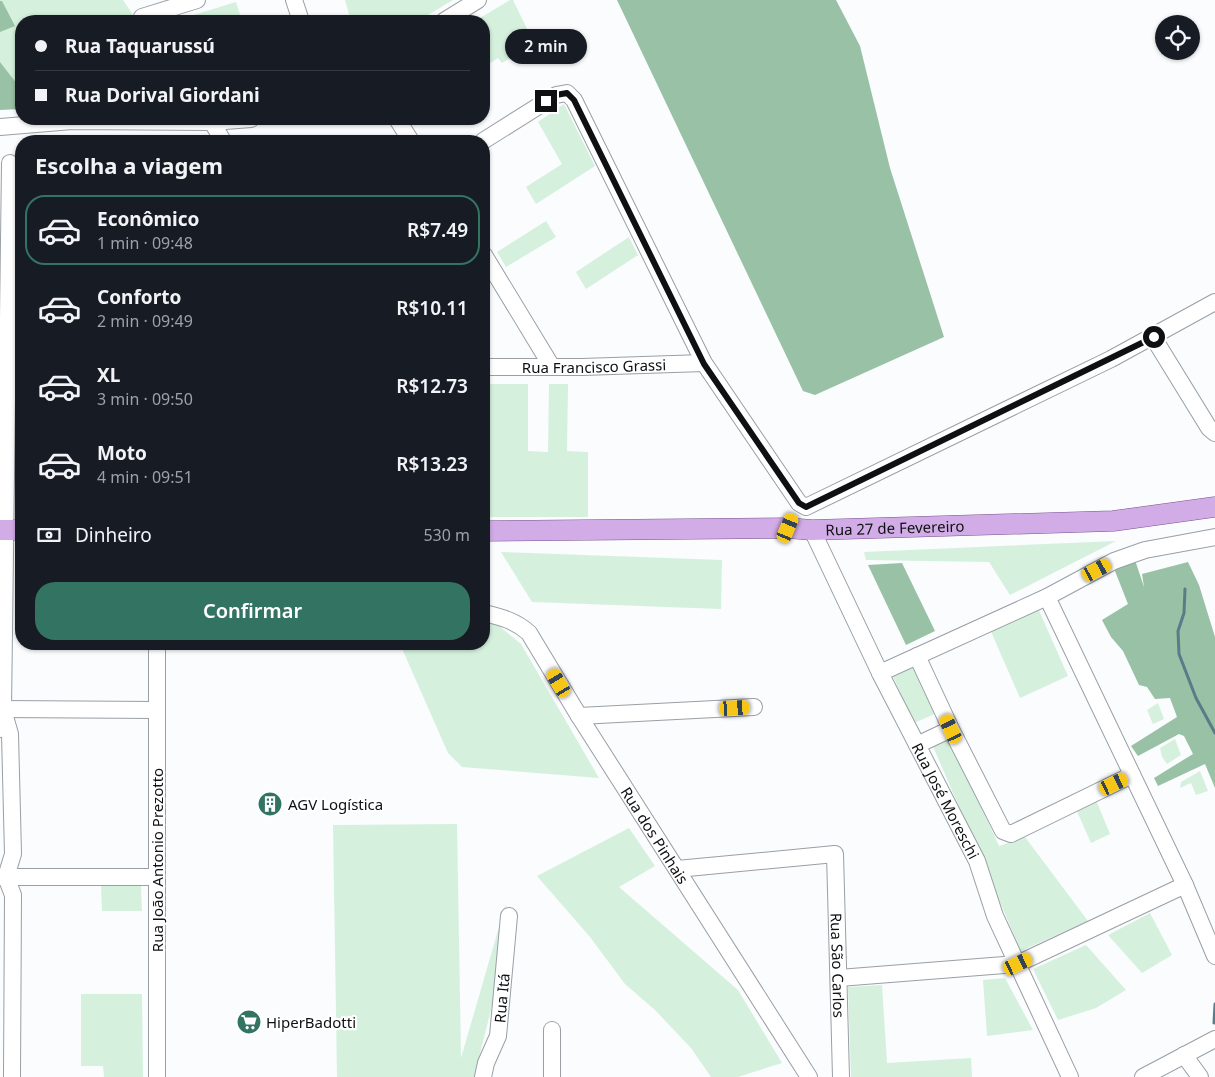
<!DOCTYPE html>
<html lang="pt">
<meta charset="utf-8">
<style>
:root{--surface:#171b24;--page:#242831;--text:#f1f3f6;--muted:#9ea1a6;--line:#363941;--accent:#337362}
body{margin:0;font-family:"Noto Sans",sans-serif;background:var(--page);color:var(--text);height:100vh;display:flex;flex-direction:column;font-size:19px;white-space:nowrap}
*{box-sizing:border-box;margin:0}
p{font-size:16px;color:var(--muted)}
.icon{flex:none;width:28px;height:28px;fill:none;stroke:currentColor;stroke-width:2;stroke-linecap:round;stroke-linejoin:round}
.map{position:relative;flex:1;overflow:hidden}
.sheet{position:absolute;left:15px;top:135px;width:475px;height:515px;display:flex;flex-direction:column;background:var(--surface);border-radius:20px;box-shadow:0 1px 4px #0004}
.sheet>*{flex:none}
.banner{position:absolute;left:15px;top:15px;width:475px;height:110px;border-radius:20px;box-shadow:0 1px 4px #0004;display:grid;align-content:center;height:110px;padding:0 20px;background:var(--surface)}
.fabs{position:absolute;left:1155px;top:15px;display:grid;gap:10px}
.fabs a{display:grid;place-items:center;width:45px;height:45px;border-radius:50%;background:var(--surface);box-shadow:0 1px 4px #0004;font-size:25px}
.end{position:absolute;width:22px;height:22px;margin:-11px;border:6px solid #0e1012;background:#fff;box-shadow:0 0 0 2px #fff}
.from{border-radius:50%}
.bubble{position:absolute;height:35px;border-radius:18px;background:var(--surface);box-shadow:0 1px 4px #0004;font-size:16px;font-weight:600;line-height:35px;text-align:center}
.car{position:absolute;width:15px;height:30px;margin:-15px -8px;border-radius:6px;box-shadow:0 0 4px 1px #0007;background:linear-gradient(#f5c518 24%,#345 0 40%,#f5c518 0 76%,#345 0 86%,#f5c518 0)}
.banner b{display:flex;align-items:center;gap:18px;height:48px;font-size:19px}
.banner b+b{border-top:1px solid var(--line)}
.banner i{width:12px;height:12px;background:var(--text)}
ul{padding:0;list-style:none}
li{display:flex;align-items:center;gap:15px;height:70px;margin:0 10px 8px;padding:0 10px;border:2px solid transparent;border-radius:20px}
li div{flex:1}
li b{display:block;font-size:19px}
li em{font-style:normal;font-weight:600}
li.selected{border-color:var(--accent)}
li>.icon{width:45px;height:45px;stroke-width:1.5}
h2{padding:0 20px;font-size:22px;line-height:60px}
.pay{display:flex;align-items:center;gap:12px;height:55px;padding:0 20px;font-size:19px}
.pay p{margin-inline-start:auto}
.action{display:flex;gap:10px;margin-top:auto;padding:10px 20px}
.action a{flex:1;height:58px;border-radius:20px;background:var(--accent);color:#fff;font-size:20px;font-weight:600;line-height:58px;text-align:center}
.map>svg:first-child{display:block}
.commercial{fill:#feedeb}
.green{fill:#d5f1dd}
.forest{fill:#99c1a5}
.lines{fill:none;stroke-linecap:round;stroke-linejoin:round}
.stream{stroke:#587c88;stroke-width:3}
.minor-casing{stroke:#999fa4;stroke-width:18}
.major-casing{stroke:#7a5191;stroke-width:21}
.minor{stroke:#fff;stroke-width:16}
.major{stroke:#d2ace6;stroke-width:20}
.route{stroke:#0e1012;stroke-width:6}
.labels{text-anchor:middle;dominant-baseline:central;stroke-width:4.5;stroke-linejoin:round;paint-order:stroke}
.street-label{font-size:15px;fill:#0e1012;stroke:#fff}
.poi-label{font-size:15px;fill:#0e1012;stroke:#fff;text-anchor:start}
</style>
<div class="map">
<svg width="1215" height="1077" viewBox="0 0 1215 1077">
<rect width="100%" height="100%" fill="#fafcfe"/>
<g class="commercial">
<path d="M235,136H267L270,141H238Z"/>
<path d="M20,382H21V452H19Z"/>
</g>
<g class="green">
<path d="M0,0H123L137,21H21V102L0,104Z"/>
<path d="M345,0H453L418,21H351Z"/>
<path d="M510,0H513L534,43L502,63L498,58L484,67V21H475Z"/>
<path d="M236,2L242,21H174Z"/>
<path d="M564,104L595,166L536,204L526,187L562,164L538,122Z"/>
<path d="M546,221L556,237L506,267L497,252Z"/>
<path d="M629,237L638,255L586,289L576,272Z"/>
<path d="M488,384H528V451L548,452L549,384H568L567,451L588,452V517H487L484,513V452L488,451Z"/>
<rect x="19" y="452" width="2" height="67"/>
<path d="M1116,541L1010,595L989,562L866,560L864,552Z"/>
<path d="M501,552L722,560L721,609L532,602Z"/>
<path d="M1037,606L1068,676L1020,698L989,627Z"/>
<path d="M484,620L499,626L521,644L599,778L462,767L448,753L400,644H484Z"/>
<path d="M913,660L937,713L914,723L890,670Z"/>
<path d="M1158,703L1164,719L1153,724L1147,710Z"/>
<path d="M949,737L999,846L1025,837L1088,921L1021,951L932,744Z"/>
<path d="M1175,739L1181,755L1167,764L1162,757L1160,748Z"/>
<path d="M1200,771L1208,791L1196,795L1191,783L1180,788L1181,782Z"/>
<path d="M1096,800L1110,834L1091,843L1076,809Z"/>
<path d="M457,824L461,1058L506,903L499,978L474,1077H337L333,825Z"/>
<path d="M629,828L655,866L619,887L738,990L782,1063L738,1077H711L691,1048L655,1010L625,984L590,937L537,876Z"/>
<path d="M101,886H141L142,911H102Z"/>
<path d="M1150,913L1172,955L1142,973L1108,935Z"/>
<path d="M1086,945L1126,990L1096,1008L1058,1020L1033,969Z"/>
<path d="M1005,978L1033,1030L987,1036L983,980Z"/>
<path d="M882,985L887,1063L971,1058L972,1077H851L848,987Z"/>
<path d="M81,994H142L143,1077H104L103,1066H81Z"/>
</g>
<g class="forest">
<path d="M617,0H836L860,46L890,168L944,337L815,395L803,391Z"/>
<path d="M0,1H2L15,26L0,32Z"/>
<path d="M0,62L21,89V109L0,110Z"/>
<path d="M1135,560L1144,587L1142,574L1188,562L1199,585L1215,637V788L1205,764L1158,786L1154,778L1193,754L1184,736L1179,734L1138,756L1131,746L1177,717L1170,698L1155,699L1147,687L1139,685L1123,651L1111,637L1102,620L1128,604L1113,566Z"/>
<path d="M902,563L935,631L906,645L868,565Z"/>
</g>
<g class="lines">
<g class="stream">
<path d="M1185,589L1184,613L1178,631L1179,654L1196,698L1215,733"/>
<path d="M1214,1023L1215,1004"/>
</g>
<defs>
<g id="minor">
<path d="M294,0L301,21"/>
<path d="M142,17L197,0"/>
<path d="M444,21L478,0"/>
<path d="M397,119L411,141"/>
<path d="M212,122L223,141"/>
<path d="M0,127L72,121L212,122L251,119"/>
<path d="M483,141L556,95L567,93L574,100L704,363L799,503L806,507L1111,359L1215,302"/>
<path d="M484,255L552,367"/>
<path d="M1153,337L1209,428L1215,433"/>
<path id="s1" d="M484,367H582L704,363"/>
<path d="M6,373H21"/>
<path id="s2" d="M812,530L880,673L977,861L995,916L1070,1077"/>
<path d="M1047,597L1185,885L1215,956"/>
<path id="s3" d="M484,613C501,617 516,621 529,633L579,716L809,1077"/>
<path d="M157,644V1077"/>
<path d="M917,656L951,729L1003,831L1011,834L1132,775"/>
<path d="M880,673L1047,597L1114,561L1145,550L1215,537"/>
<path d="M0,709L157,710"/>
<path d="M4,713L10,734L13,854L6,877L13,895L12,1077"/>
<path d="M579,716L754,707"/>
<path d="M0,729L3,709L10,163"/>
<path d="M917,745L951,729"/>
<path id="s4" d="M677,869L835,854L841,1077"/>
<path d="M0,877H157"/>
<path d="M839,978L1017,964L1185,885"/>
<path d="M1184,1055L1200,1077"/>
<path id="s5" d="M483,1077L486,1063L498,1036L509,916"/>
<path d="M552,1077V1030"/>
<path d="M1143,1077L1215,1039"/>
</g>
<g id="major">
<path d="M0,530H21"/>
<path id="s6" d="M484,531L788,528L812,530L1113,521L1215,507"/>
</g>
</defs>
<use href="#minor" class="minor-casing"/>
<use href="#major" class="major-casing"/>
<use href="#minor" class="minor"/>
<use href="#major" class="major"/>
</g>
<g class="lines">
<path class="route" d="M546,101L556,95L567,93L574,100L704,364L799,503L806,507L1154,337"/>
</g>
<defs>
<symbol id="building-disc" viewBox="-11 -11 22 22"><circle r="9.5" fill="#337362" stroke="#fff"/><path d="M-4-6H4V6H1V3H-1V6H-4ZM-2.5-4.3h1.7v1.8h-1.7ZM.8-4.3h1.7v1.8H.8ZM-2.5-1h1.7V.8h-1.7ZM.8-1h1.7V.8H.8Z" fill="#fff"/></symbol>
<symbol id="supermarket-disc" viewBox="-11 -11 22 22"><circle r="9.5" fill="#337362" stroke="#fff"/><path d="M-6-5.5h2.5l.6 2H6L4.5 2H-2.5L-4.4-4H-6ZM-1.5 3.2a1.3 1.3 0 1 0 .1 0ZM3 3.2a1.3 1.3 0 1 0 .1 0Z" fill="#fff"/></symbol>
</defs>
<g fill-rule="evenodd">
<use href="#building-disc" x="256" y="790" width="28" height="28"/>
<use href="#supermarket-disc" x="235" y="1008" width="28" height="28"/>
</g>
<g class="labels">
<g class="street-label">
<text stroke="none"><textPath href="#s1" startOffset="110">Rua Francisco Grassi</textPath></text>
<text stroke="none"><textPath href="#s6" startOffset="411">Rua 27 de Fevereiro</textPath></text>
<text stroke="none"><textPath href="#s2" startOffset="302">Rua José Moreschi</textPath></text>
<text stroke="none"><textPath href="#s3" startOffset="288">Rua dos Pinhais</textPath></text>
<text transform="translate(157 860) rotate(-90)">Rua João Antonio Prezotto</text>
<text stroke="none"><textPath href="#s4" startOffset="270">Rua São Carlos</textPath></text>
<text stroke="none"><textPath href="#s5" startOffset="82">Rua Itá</textPath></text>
</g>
<g class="poi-label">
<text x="288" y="804">AGV Logística</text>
<text x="266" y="1022">HiperBadotti</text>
</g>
</g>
</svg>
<div class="fabs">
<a><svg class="icon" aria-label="locate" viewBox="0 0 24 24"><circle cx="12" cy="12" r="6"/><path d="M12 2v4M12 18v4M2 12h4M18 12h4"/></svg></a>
</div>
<i class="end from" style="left:1154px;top:337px"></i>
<i class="end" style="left:546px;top:101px"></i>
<div class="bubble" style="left:505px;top:29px;width:82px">2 min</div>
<i class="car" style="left:788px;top:528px;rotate:23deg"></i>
<i class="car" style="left:1097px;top:570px;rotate:62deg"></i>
<i class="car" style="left:559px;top:683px;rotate:329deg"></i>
<i class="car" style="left:735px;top:708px;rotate:87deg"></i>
<i class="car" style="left:951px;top:729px;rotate:335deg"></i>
<i class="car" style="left:1114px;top:784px;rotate:64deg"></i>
<i class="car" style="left:1018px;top:964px;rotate:64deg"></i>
<div class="banner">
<b><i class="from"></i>Rua Taquarussú</b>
<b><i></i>Rua Dorival Giordani</b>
</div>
<section class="sheet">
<h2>Escolha a viagem</h2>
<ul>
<li class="selected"><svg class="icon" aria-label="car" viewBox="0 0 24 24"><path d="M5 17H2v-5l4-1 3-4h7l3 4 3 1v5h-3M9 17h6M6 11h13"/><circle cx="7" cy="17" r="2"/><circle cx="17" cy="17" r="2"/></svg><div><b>Econômico</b><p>1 min · 09:48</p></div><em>R$7.49</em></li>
<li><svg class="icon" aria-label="car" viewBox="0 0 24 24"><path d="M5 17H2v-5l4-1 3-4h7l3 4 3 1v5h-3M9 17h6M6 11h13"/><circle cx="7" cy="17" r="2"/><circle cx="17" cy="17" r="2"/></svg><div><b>Conforto</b><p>2 min · 09:49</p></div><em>R$10.11</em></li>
<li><svg class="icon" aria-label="car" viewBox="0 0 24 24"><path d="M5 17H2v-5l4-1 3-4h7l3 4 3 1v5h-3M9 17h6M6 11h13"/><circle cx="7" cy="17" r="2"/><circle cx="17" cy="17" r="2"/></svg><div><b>XL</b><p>3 min · 09:50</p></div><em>R$12.73</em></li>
<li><svg class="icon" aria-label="car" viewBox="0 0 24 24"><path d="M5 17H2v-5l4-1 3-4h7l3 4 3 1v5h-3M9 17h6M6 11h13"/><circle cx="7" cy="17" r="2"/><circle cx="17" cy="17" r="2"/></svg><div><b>Moto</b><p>4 min · 09:51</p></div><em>R$13.23</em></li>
</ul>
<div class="pay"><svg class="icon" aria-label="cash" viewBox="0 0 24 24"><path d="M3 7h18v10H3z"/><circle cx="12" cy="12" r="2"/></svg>Dinheiro<p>530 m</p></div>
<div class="action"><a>Confirmar</a></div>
</section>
</div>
